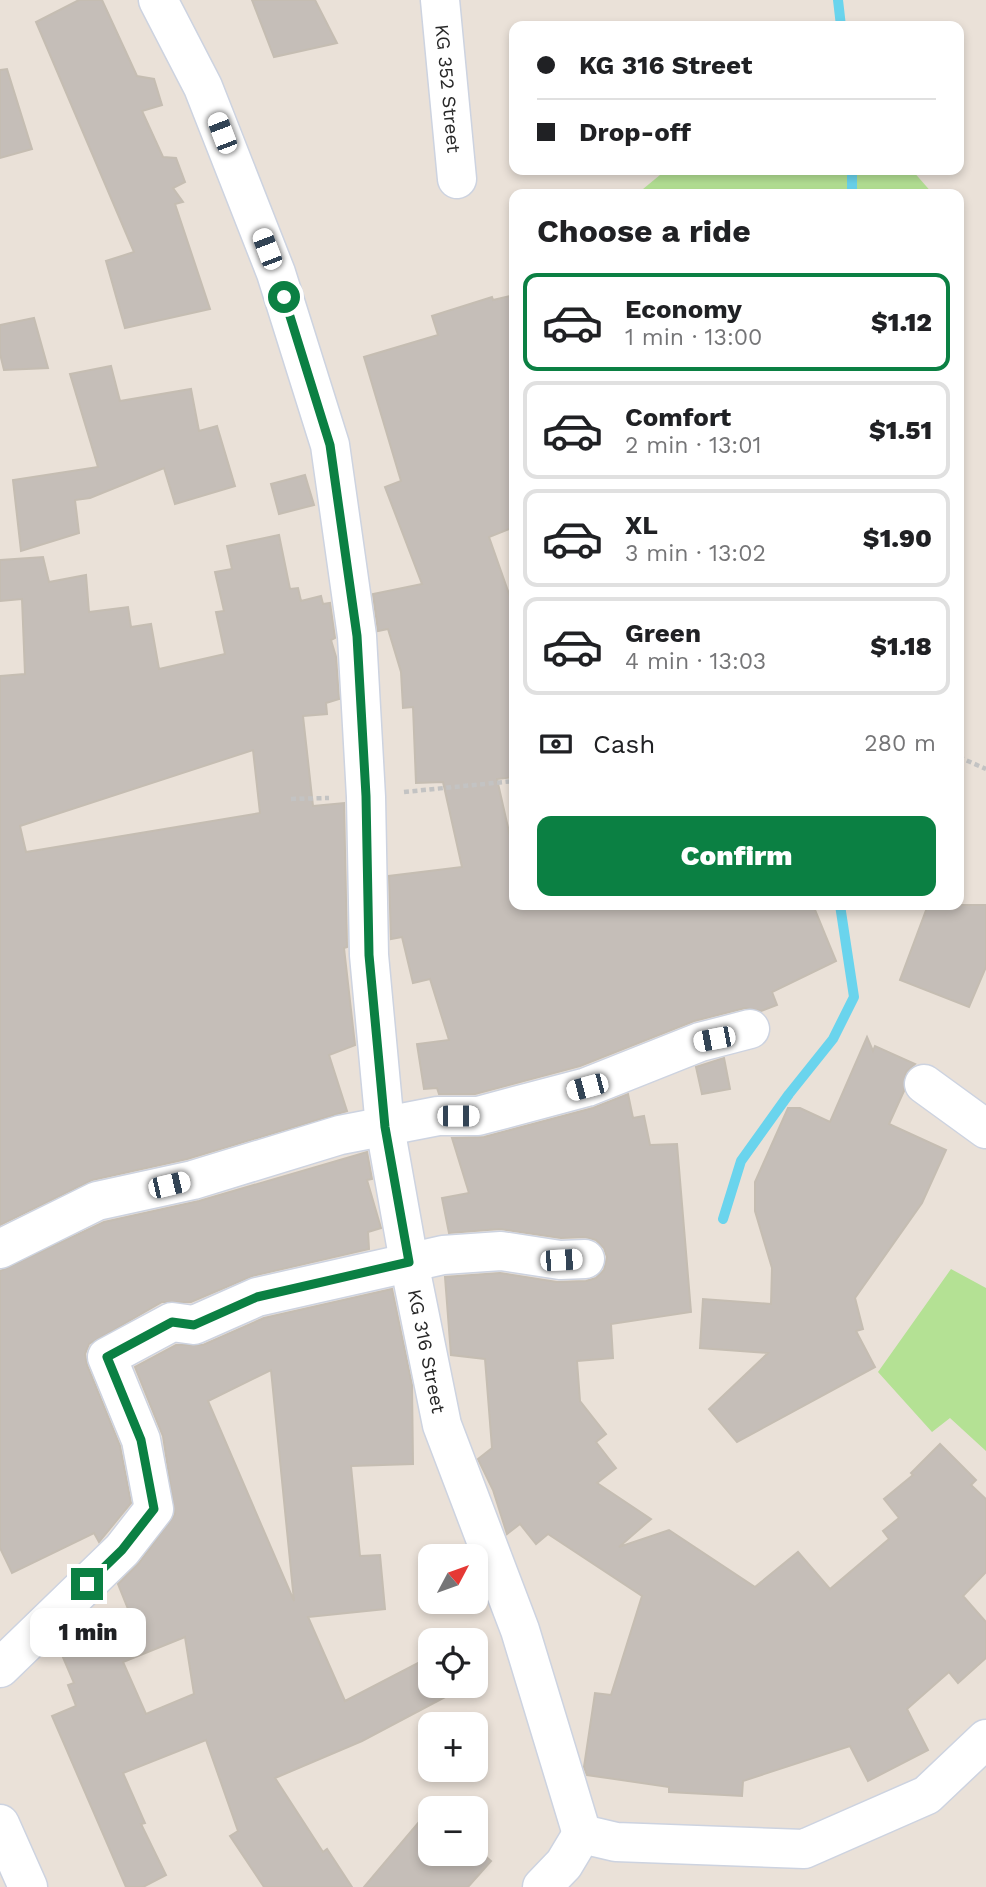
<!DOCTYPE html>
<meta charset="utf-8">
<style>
:root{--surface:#fff;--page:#f2f2f2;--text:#202124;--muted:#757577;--line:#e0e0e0;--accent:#0b8043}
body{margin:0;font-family:"Work Sans",sans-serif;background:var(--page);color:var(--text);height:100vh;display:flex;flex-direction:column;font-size:26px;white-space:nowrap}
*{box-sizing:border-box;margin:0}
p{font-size:23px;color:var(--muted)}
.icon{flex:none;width:38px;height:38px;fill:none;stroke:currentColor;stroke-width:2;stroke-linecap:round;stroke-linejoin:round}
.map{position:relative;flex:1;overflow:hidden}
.sheet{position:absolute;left:509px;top:189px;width:455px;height:721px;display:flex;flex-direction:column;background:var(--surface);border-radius:14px;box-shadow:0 4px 10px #0003}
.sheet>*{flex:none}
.top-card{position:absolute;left:509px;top:21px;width:455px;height:154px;border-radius:14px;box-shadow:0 4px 10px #0003;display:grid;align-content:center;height:154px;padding:0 28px;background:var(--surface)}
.needle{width:46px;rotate:49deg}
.fabs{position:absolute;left:418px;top:1544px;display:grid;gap:14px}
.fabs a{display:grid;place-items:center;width:70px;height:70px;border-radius:14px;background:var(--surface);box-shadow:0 4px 10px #0003;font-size:35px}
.end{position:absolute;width:32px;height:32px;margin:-16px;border:9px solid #0b8043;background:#fff;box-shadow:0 0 0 4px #fff}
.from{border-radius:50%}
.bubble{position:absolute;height:49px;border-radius:14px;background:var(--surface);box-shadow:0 4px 10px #0003;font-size:23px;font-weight:800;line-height:49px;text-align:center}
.car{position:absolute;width:21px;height:42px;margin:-21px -10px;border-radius:9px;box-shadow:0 0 5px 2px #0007;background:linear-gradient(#fff 24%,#345 0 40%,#fff 0 76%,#345 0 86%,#fff 0)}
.top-card b{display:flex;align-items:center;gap:24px;height:66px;font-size:26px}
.top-card b+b{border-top:2px solid var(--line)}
.top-card i{width:18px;height:18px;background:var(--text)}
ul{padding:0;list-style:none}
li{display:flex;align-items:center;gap:21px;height:98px;margin:0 14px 10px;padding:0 14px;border:4px solid var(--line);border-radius:14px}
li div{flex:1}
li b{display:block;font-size:26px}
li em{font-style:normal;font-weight:800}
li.active{border-color:var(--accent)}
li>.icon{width:63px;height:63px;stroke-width:1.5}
h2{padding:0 28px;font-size:32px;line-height:84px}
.pay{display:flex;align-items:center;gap:18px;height:77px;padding:0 28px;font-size:26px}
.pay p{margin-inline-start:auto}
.cta{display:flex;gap:14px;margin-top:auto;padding:14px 28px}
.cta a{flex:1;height:80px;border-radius:14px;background:var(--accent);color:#fff;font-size:28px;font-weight:800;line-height:80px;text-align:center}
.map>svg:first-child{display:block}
.green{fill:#b4e194}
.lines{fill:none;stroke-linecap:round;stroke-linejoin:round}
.stream{stroke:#6ad4ed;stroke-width:10}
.building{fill:#c5beb8;stroke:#c5bdb2;stroke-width:2;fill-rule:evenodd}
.minor-casing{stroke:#cdd3e0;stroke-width:41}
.path{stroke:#c3c3c3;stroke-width:4.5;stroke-dasharray:5 3.5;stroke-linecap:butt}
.minor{stroke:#fff;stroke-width:38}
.route{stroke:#0b8043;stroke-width:9}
.labels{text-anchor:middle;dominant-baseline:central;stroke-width:7;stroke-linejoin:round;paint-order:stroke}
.street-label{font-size:19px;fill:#272727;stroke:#fff}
</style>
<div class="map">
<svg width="986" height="1887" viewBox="0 0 986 1887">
<rect width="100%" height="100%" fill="#eae1d8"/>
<g class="green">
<path d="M666,170H912L933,194H637Z"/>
<path d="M951,1269L986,1288V1451L950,1418L932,1432L878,1372Z"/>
</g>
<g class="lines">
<g class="stream">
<path d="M838,0L841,26"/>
<path d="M852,194V170"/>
<path d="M723,1219L741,1161L789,1094L833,1039L854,997L840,905"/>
</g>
</g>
<g class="building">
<path d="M79,0H102L137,76L154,79L162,105L142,111L163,157L176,158L185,182L173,188L183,202L175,204L210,309L125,328L106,261L134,252L36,22Z"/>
<path d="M252,0H315L337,43L274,57Z"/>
<path d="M7,69L32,149L0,158V70Z"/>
<path d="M514,295V527L489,537L514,608V777L497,779L514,854V905H813L836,961L772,992L777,1005L761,1011L745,1008L694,1021L580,1066L475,1094H439L437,1088L424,1089L417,1044L449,1040L430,979L413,983L402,937L391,939L389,876L462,867L443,782L416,783L413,707L403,708L401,672L388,629L378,631L373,594L422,584L385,487L401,481L364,357L438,335L432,316L492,297L493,300Z"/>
<path d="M34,318L48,368L4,370L0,354V325Z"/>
<path d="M111,366L120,401L191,389L199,431L217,426L235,486L175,504L164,468L90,498L75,500L79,533L21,551L13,480L98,467L70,374Z"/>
<path d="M305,475L314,505L279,514L271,484Z"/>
<path d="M279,535L290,589L298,588L301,601L321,596L323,604L330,603L335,638L331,640L336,657L339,699L326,703L327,714L303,716L313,806L344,803L347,947L344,948L355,1045L329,1055L347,1111L187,1159L92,1180L0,1225V676L25,674L22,599L0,601V560L43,557L49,582L86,575L89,612L128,607L131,627L151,624L159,669L225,654L216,612L224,611L215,572L232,569L227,546ZM253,750L260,813L26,852L20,826Z"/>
<path d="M928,905H986V967L969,1007L900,980Z"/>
<path d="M867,1037L873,1051L875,1046L915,1064L906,1072L904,1091L889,1124L946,1150L922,1203L855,1298L863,1329L856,1331L875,1367L737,1442L709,1409L768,1353L700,1348L703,1299L771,1304L772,1268L755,1211V1182L788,1108H800L830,1122Z"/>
<path d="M724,1058L730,1089L702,1094L696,1067Z"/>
<path d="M628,1094L633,1118L644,1116L650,1145L677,1144L691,1312L611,1324L613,1358L577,1361L580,1401L606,1434L596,1442L616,1468L597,1483L651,1519L619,1547L669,1530L755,1587L798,1552L830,1589L889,1539L883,1531L899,1518L884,1499L913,1475L911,1473L940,1444L976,1480L971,1485L986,1499V1572L963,1596L986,1622V1658L958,1683L949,1672L907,1709L928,1750L868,1781L850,1746L743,1781L742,1796L669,1792V1787L587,1775L584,1767L595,1693L611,1695L642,1596L548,1534L536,1544L520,1524L507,1534L493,1490L478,1459L492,1448L485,1359L451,1355L445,1277L500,1273L557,1282L586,1281L596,1278L604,1270L607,1257L604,1248L596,1240L585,1237L561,1238L500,1229L449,1233L442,1198L469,1193L452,1138L484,1137L593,1108Z"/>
<path d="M367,1152L372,1179L367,1180L381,1228L368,1232L369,1249L252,1276L191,1302H162L89,1344L85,1354L87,1365L120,1446L131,1503L99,1542L94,1533L12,1573L0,1548V1271L104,1222L199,1201Z"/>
<path d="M392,1289L412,1385L413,1464L351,1466L360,1556L380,1555L385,1609L308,1617L345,1701L418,1663H430V1685H441L447,1696L362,1741L275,1778L323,1852L327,1849L352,1887H264L230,1836L238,1831L206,1740L123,1773L145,1823L141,1824L166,1875L143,1887H126L52,1716L76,1706L68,1685L74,1683L62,1655L134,1624L118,1584L139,1563L175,1514L163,1436L135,1367L176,1345H203L264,1318ZM271,1370L294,1601L208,1401ZM185,1637L194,1694L146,1714L123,1662Z"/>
<path d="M430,1809V1853H476V1848L491,1861L468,1887H364Z"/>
</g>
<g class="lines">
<defs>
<g id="minor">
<path id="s1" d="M158,0L203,87L276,273L330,445L357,636L366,797L369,955L385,1127L409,1262L442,1425L520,1630L582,1834"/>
<path id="s2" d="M440,0L457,179"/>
<path d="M924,1084L986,1129"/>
<path d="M0,1249L97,1201L193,1180L340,1135L438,1116H478L587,1087L700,1042L750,1029"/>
<path d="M0,1668L122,1550L154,1509L141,1440L107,1357L172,1322L194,1325L257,1297L443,1255L501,1251L560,1260L585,1259"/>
<path d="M0,1824L28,1887"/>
<path d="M542,1887L564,1864L582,1834L616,1842L804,1849L927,1795L986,1739"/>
</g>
</defs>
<use href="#minor" class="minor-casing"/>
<g class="path">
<path d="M959,757L986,769"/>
<path d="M404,792L514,781"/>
<path d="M291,799L329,798"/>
</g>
<use href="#minor" class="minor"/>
</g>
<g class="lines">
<path class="route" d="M87,1584L122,1550L154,1509L141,1440L107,1357L172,1322L194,1325L257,1297L409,1262L385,1127L369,955L366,796L357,636L330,445L284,297"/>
</g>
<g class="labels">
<g class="street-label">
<text stroke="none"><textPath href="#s2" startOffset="89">KG 352 Street</textPath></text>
<text stroke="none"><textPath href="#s1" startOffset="1391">KG 316 Street</textPath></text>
</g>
</g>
</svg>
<div class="fabs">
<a><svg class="needle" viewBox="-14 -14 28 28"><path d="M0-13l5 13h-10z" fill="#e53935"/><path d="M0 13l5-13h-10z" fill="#757577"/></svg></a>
<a><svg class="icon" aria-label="locate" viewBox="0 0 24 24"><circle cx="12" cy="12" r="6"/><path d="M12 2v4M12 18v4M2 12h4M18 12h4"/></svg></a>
<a>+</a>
<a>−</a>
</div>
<i class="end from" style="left:284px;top:297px"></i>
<i class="end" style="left:87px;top:1584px"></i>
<div class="bubble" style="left:30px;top:1608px;width:116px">1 min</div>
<i class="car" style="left:222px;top:133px;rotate:339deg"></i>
<i class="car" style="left:267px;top:249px;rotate:339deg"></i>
<i class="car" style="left:714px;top:1039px;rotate:259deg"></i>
<i class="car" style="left:587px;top:1087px;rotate:255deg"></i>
<i class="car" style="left:458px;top:1116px;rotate:90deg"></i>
<i class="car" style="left:169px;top:1185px;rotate:77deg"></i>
<i class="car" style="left:561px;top:1260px;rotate:87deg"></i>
<div class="top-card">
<b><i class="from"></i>KG 316 Street</b>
<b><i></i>Drop-off</b>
</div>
<section class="sheet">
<h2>Choose a ride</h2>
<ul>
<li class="active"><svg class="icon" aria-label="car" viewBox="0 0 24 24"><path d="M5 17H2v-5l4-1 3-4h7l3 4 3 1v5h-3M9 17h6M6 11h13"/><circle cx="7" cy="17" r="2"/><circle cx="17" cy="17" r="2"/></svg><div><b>Economy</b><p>1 min · 13:00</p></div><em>$1.12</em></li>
<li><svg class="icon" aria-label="car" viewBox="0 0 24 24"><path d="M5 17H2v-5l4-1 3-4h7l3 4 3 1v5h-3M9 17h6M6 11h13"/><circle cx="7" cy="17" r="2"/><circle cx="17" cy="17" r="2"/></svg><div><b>Comfort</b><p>2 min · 13:01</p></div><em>$1.51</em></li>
<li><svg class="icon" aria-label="car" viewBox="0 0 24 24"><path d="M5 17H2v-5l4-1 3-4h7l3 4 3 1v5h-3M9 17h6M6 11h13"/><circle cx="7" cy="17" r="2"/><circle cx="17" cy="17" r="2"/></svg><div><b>XL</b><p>3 min · 13:02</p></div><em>$1.90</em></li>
<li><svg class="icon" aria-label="car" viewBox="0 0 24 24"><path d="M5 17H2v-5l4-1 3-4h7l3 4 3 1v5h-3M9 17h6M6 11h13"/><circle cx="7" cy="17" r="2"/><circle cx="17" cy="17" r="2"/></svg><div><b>Green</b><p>4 min · 13:03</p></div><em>$1.18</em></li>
</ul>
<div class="pay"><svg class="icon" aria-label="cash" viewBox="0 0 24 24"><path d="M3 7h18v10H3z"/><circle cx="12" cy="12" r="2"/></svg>Cash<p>280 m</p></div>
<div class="cta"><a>Confirm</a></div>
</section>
</div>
